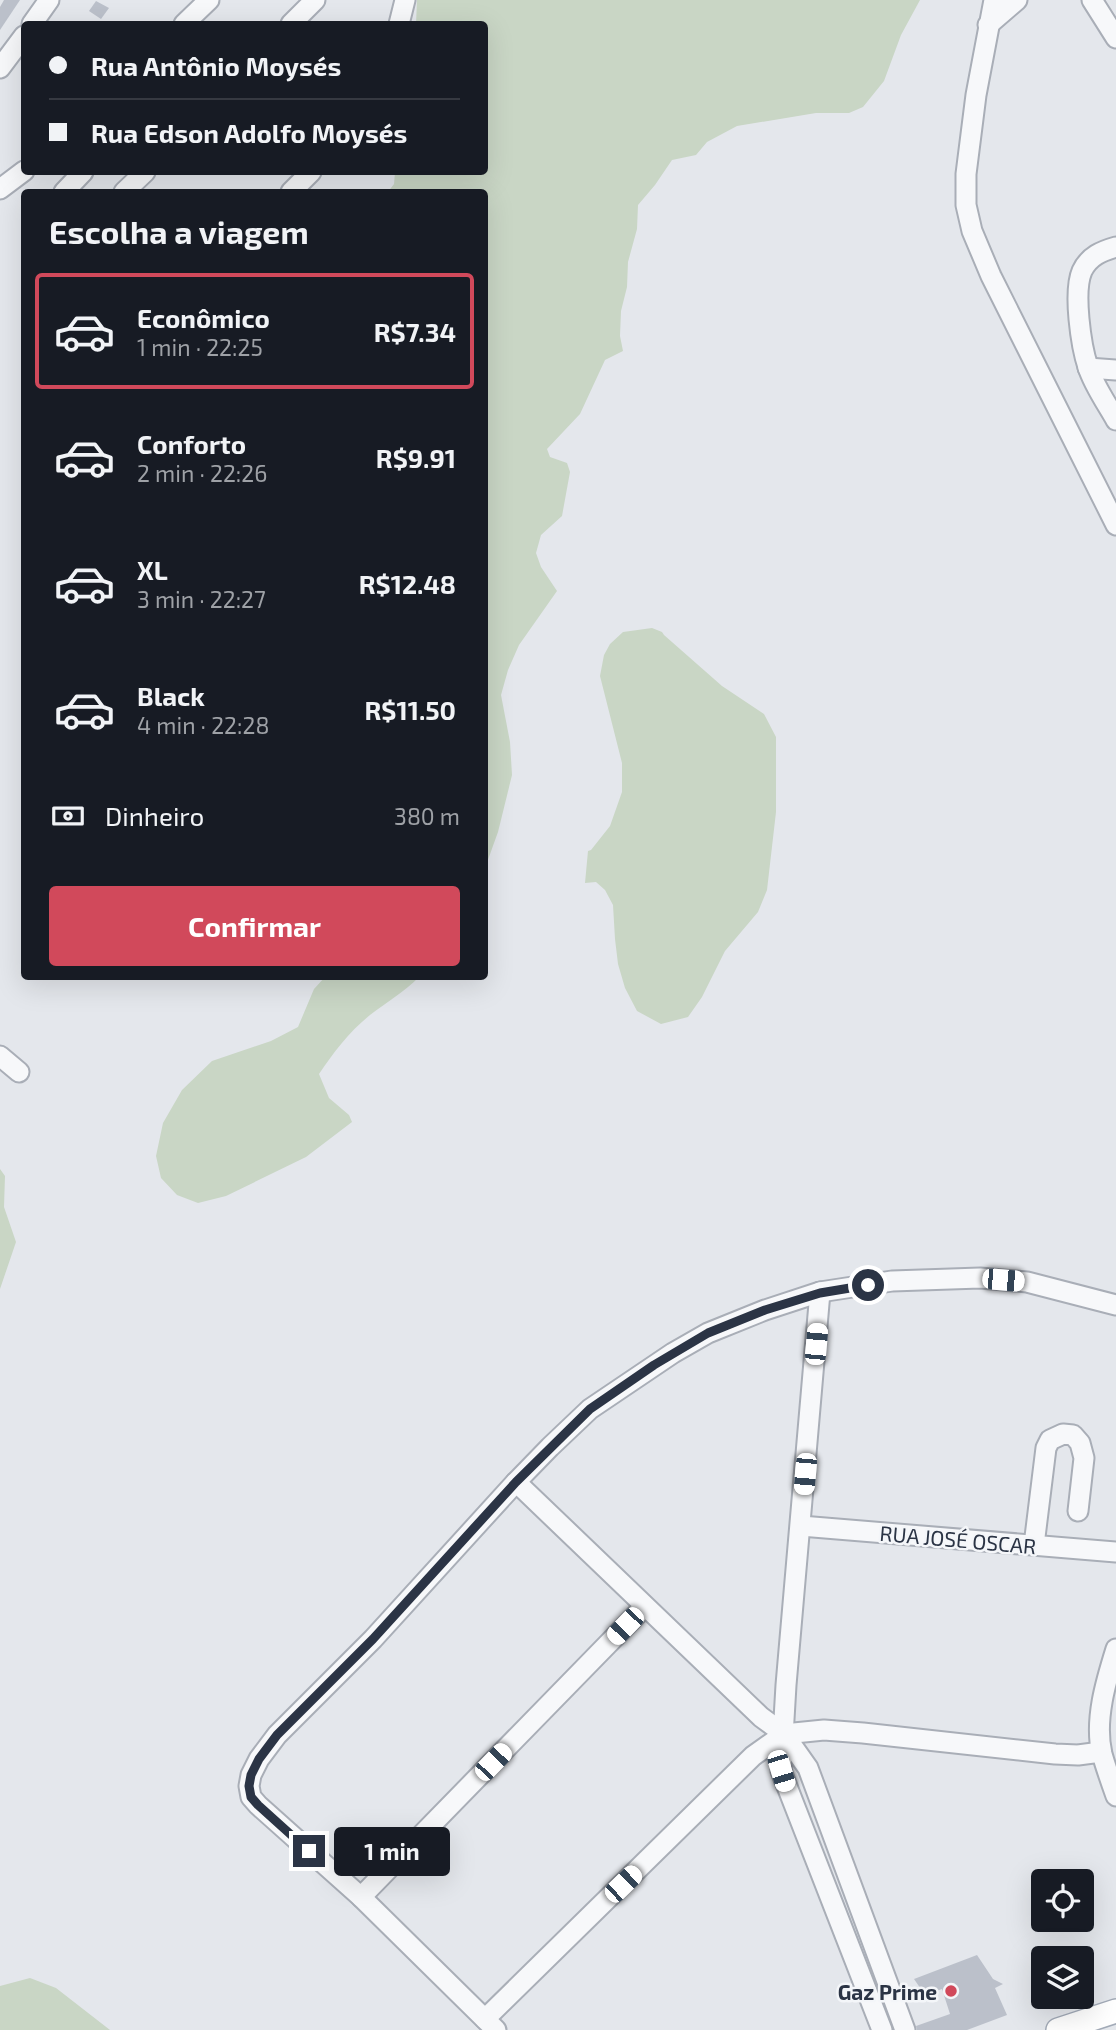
<!DOCTYPE html>
<html lang="pt">
<meta charset="utf-8">
<style>
:root{--surface:#171b24;--page:#20242c;--text:#f1f3f6;--muted:#9ea1a6;--line:#363941;--accent:#d1495b}
body{margin:0;font-family:"Exo 2",sans-serif;background:var(--page);color:var(--text);height:100vh;display:flex;flex-direction:column;font-size:26px;white-space:nowrap}
*{box-sizing:border-box;margin:0}
p{font-size:23px;color:var(--muted)}
.icon{flex:none;width:38px;height:38px;fill:none;stroke:currentColor;stroke-width:2;stroke-linecap:round;stroke-linejoin:round}
.map{position:relative;flex:1;overflow:hidden}
.side{position:absolute;left:21px;top:189px;width:467px;height:791px;display:flex;flex-direction:column;background:var(--surface);border-radius:7px;box-shadow:0 7px 28px #0002}
.side>*{flex:none}
.banner{position:absolute;left:21px;top:21px;width:467px;height:154px;border-radius:7px;box-shadow:0 7px 28px #0002;display:grid;align-content:center;height:154px;padding:0 28px;background:var(--surface)}
.fabs{position:absolute;left:1031px;top:1869px;display:grid;gap:14px}
.fabs a{display:grid;place-items:center;width:63px;height:63px;border-radius:7px;background:var(--surface);box-shadow:0 7px 28px #0002;font-size:35px}
.end{position:absolute;width:32px;height:32px;margin:-16px;border:9px solid #2b3445;background:#fff;box-shadow:0 0 0 4px #fff}
.from{border-radius:50%}
.bubble{position:absolute;height:49px;border-radius:7px;background:var(--surface);box-shadow:0 7px 28px #0002;font-size:23px;font-weight:700;line-height:49px;text-align:center}
.car{position:absolute;width:21px;height:42px;margin:-21px -10px;border-radius:9px;box-shadow:0 0 5px 2px #0007;background:linear-gradient(#fff 24%,#345 0 40%,#fff 0 76%,#345 0 86%,#fff 0)}
.banner b{display:flex;align-items:center;gap:24px;height:66px;font-size:26px}
.banner b+b{border-top:2px solid var(--line)}
.banner i{width:18px;height:18px;background:var(--text)}
ul{padding:0;list-style:none}
li{display:flex;align-items:center;gap:21px;height:116px;margin:0 14px 10px;padding:0 14px;border:4px solid transparent;border-radius:7px}
li div{flex:1}
li b{display:block;font-size:26px}
li em{font-style:normal;font-weight:700}
li.on{border-color:var(--accent)}
li>.icon{width:63px;height:63px;stroke-width:1.5}
h2{padding:0 28px;font-size:32px;line-height:84px}
.pay{display:flex;align-items:center;gap:18px;height:77px;padding:0 28px;font-size:26px}
.pay p{margin-inline-start:auto}
.action{display:flex;gap:14px;margin-top:auto;padding:14px 28px}
.action a{flex:1;height:80px;border-radius:7px;background:var(--accent);color:#fff;font-size:28px;font-weight:700;line-height:80px;text-align:center}
.map>svg:first-child{display:block}
.green{fill:#c9d6c5}
.building{fill:#bbc0ca}
.lines{fill:none;stroke-linecap:round;stroke-linejoin:round}
.minor-casing{stroke:#a9aeb7;stroke-width:23}
.major-casing{stroke:#a3abb8;stroke-width:26}
.minor{stroke:#f7f8fa;stroke-width:19}
.major{stroke:#fff;stroke-width:23}
.route{stroke:#2b3445;stroke-width:9}
.poi-dot{fill:#d1495b;stroke:#f4f6f9;stroke-width:2.5}
.labels{text-anchor:middle;dominant-baseline:central;stroke-width:5;stroke-linejoin:round;paint-order:stroke}
.street-label{font-size:21px;fill:#2b3445;stroke:#f4f6f9}
.poi-label{font-size:21px;font-weight:bold;fill:#2b3445;stroke:#f4f6f9;text-anchor:end}
</style>
<div class="map">
<svg width="1116" height="2030" viewBox="0 0 1116 2030">
<rect width="100%" height="100%" fill="#e4e7ec"/>
<g class="green">
<path d="M417,0H920L901,35L884,81L863,107L849,113H816L737,126L707,142L696,155L672,160L655,185L638,205L637,229L628,262L627,287L621,311L620,336L623,351L605,360L580,414L547,449L550,457L567,463L570,472L562,516L541,535L536,553L541,567L557,591L519,645L508,670L501,695L510,742L512,775L498,832L485,868V192H388L394,184L395,172H485V24H416Z"/>
<path d="M652,628L662,632L664,635L722,686L764,714L776,737V812L767,890L758,912L725,951L702,997L688,1017L661,1024L637,1011L625,988L618,964L615,939L613,905L605,890L596,882L585,883L588,851L591,850L610,826L622,792V763L600,676L604,655L610,644L623,632Z"/>
<path d="M325,977H419C404,992 387,1002 370,1015C349,1032 334,1052 319,1074L329,1098L349,1115L352,1122L306,1157L226,1196L198,1203L177,1195L161,1178L156,1156L163,1123L182,1090L212,1061L271,1041L298,1027L314,989Z"/>
<path d="M0,1169L5,1176L4,1207L16,1242L0,1289Z"/>
<path d="M30,1978L56,1988L110,2030H0V1986Z"/>
</g>
<g class="building">
<path d="M4,0H20L0,30V7Z"/>
<path d="M96,1L109,8L101,19L89,11Z"/>
<path d="M977,1955L993,1979L1003,1984L995,1988L1007,2015L967,2030H917L916,2026L950,2014L942,1989L925,1995L914,1979Z"/>
</g>
<g class="lines">
<defs>
<g id="minor">
<path d="M994,0L976,95L966,174V205L972,231L991,276L1116,525"/>
<path d="M1092,0L1116,38"/>
<path d="M32,24L49,0"/>
<path d="M184,24L209,0"/>
<path d="M291,24L315,0"/>
<path d="M399,24L405,0"/>
<path d="M988,25L1017,0"/>
<path d="M0,68L24,36"/>
<path d="M0,189L24,171"/>
<path d="M64,192L83,172"/>
<path d="M124,192L145,172"/>
<path d="M291,192L311,172"/>
<path d="M1116,247C1102,251 1089,256 1082,271C1073,292 1081,346 1088,367C1093,384 1107,404 1116,420"/>
<path d="M1088,368L1116,370"/>
<path d="M0,1056L19,1072"/>
<path d="M820,1292L786,1685L781,1771L882,2030"/>
<path d="M516,1482L761,1717L784,1734L808,1768L905,2030"/>
<path d="M801,1526L1116,1552"/>
<path d="M1034,1545L1046,1448L1050,1440L1063,1434L1073,1435L1080,1443L1084,1458L1078,1511"/>
<path d="M1116,1649C1106,1681 1094,1720 1102,1754C1106,1768 1111,1782 1116,1796"/>
<path d="M361,1897L644,1607"/>
<path d="M485,2019L753,1756L784,1734L824,1730L863,1733L1055,1754L1078,1755L1101,1752"/>
<path d="M496,2030L361,1897L258,1805L251,1797L249,1786L251,1775L259,1759L277,1735L373,1639L516,1482L550,1447L590,1409L673,1353L708,1333L765,1310L820,1292L892,1281L980,1278L1027,1282L1116,1305"/>
</g>
<path id="major" d="M1058,2030L1116,2011"/>
</defs>
<use href="#minor" class="minor-casing"/>
<use href="#major" class="major-casing"/>
<use href="#minor" class="minor"/>
<use href="#major" class="major"/>
</g>
<g class="lines">
<path class="route" d="M309,1851L258,1805L251,1797L249,1786L251,1775L259,1759L277,1735L373,1639L516,1482L590,1409L654,1365L708,1333L765,1310L820,1293L868,1285"/>
</g>
<circle class="poi-dot" cx="951" cy="1991" r="7"/>
<g class="labels">
<g class="street-label">
<text transform="translate(958 1539) rotate(5)">RUA JOSÉ OSCAR</text>
</g>
<g class="poi-label">
<text x="937" y="1991">Gaz Prime</text>
</g>
</g>
</svg>
<div class="fabs">
<a><svg class="icon" aria-label="locate" viewBox="0 0 24 24"><circle cx="12" cy="12" r="6"/><path d="M12 2v4M12 18v4M2 12h4M18 12h4"/></svg></a>
<a><svg class="icon" aria-label="layers" viewBox="0 0 24 24"><path d="M12 4l9 5-9 5-9-5zM3 14l9 5 9-5"/></svg></a>
</div>
<i class="end from" style="left:868px;top:1285px"></i>
<i class="end" style="left:309px;top:1851px"></i>
<div class="bubble" style="left:334px;top:1827px;width:116px">1 min</div>
<i class="car" style="left:1003px;top:1280px;rotate:95deg"></i>
<i class="car" style="left:816px;top:1344px;rotate:5deg"></i>
<i class="car" style="left:805px;top:1474px;rotate:185deg"></i>
<i class="car" style="left:625px;top:1626px;rotate:224deg"></i>
<i class="car" style="left:493px;top:1762px;rotate:44deg"></i>
<i class="car" style="left:781px;top:1771px;rotate:163deg"></i>
<i class="car" style="left:623px;top:1884px;rotate:46deg"></i>
<div class="banner">
<b><i class="from"></i>Rua Antônio Moysés</b>
<b><i></i>Rua Edson Adolfo Moysés</b>
</div>
<section class="side">
<h2>Escolha a viagem</h2>
<ul>
<li class="on"><svg class="icon" aria-label="car" viewBox="0 0 24 24"><path d="M5 17H2v-5l4-1 3-4h7l3 4 3 1v5h-3M9 17h6M6 11h13"/><circle cx="7" cy="17" r="2"/><circle cx="17" cy="17" r="2"/></svg><div><b>Econômico</b><p>1 min · 22:25</p></div><em>R$7.34</em></li>
<li><svg class="icon" aria-label="car" viewBox="0 0 24 24"><path d="M5 17H2v-5l4-1 3-4h7l3 4 3 1v5h-3M9 17h6M6 11h13"/><circle cx="7" cy="17" r="2"/><circle cx="17" cy="17" r="2"/></svg><div><b>Conforto</b><p>2 min · 22:26</p></div><em>R$9.91</em></li>
<li><svg class="icon" aria-label="car" viewBox="0 0 24 24"><path d="M5 17H2v-5l4-1 3-4h7l3 4 3 1v5h-3M9 17h6M6 11h13"/><circle cx="7" cy="17" r="2"/><circle cx="17" cy="17" r="2"/></svg><div><b>XL</b><p>3 min · 22:27</p></div><em>R$12.48</em></li>
<li><svg class="icon" aria-label="car" viewBox="0 0 24 24"><path d="M5 17H2v-5l4-1 3-4h7l3 4 3 1v5h-3M9 17h6M6 11h13"/><circle cx="7" cy="17" r="2"/><circle cx="17" cy="17" r="2"/></svg><div><b>Black</b><p>4 min · 22:28</p></div><em>R$11.50</em></li>
</ul>
<div class="pay"><svg class="icon" aria-label="cash" viewBox="0 0 24 24"><path d="M3 7h18v10H3z"/><circle cx="12" cy="12" r="2"/></svg>Dinheiro<p>380 m</p></div>
<div class="action"><a>Confirmar</a></div>
</section>
</div>
